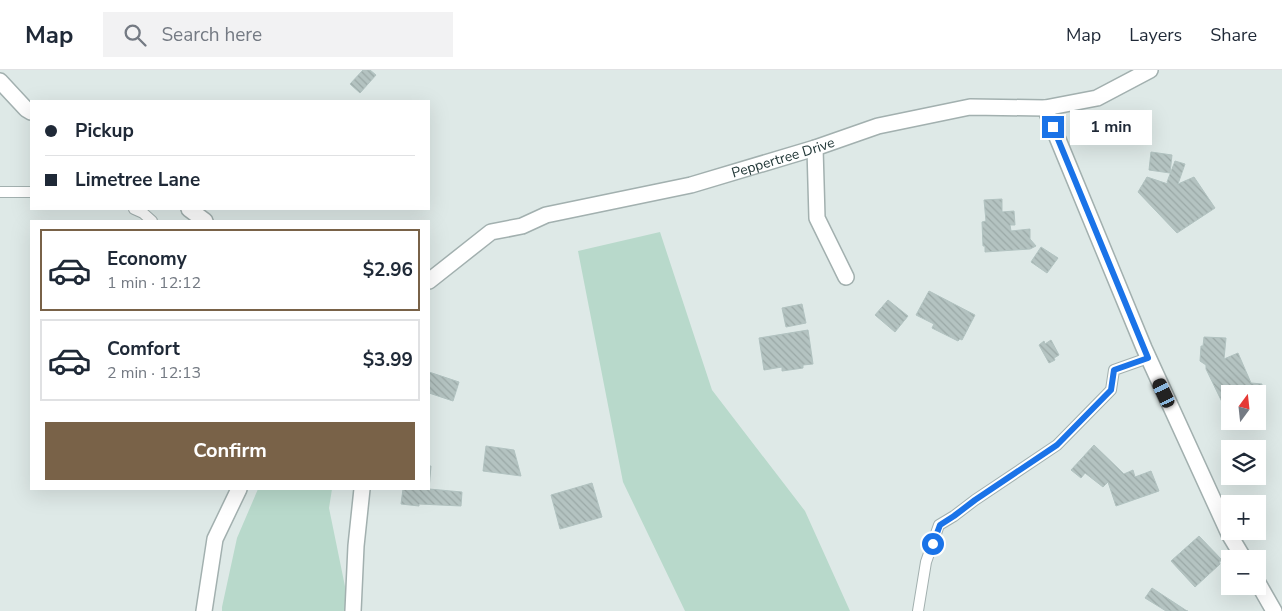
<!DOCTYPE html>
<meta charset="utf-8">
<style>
:root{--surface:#fff;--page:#f2f2f3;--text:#1f2937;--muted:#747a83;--line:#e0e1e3;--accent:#796248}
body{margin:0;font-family:"Nunito Sans",sans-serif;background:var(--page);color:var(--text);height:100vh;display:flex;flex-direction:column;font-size:19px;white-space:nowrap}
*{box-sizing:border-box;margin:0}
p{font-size:16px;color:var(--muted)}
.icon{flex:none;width:28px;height:28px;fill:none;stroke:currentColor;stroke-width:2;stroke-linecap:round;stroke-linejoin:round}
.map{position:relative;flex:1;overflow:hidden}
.side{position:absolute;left:30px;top:150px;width:400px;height:270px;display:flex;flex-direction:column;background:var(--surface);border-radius:0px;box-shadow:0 5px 20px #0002}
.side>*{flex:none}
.hud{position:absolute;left:30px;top:30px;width:400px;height:110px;border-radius:0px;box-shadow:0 5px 20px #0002;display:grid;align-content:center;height:110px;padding:0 15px;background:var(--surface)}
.needle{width:32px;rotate:15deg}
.fabs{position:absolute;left:1221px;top:315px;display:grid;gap:10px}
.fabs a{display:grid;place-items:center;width:45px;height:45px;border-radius:0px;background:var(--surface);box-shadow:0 5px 20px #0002;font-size:25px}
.end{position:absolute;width:22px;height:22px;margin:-11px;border:6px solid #1a73e8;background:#fff;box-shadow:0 0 0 2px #fff}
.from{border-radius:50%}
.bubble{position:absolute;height:35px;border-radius:0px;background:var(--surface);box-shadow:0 5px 20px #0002;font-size:16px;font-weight:700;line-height:35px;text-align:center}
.car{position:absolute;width:15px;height:30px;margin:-15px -8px;border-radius:6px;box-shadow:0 0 4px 1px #0007;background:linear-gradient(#222 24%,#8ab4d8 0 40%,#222 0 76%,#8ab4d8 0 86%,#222 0)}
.hud b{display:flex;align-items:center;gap:18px;height:48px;font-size:19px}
.hud b+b{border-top:1px solid var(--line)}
.hud i{width:12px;height:12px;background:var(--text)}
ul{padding:9px 0 0;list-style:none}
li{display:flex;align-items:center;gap:15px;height:82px;margin:0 10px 8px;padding:0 5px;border:2px solid var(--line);border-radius:0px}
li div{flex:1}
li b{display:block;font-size:19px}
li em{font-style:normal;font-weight:700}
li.on{border-color:var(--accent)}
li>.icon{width:45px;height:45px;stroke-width:1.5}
.primary-button{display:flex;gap:10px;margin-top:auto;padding:10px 15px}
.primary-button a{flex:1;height:58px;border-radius:0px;background:var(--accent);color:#fff;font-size:20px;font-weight:700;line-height:58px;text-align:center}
header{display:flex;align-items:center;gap:30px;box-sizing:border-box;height:70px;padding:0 25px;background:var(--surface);border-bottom:1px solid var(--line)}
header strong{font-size:24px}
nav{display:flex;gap:28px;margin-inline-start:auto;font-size:18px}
.search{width:350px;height:45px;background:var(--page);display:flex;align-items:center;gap:12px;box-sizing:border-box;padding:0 18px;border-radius:0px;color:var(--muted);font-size:19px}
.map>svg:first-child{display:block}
.green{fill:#b8d9cb}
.building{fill:url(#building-back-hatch);stroke:#b1c2c0}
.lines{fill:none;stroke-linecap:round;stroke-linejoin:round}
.lane-casing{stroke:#a2b0af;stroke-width:12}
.street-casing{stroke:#a2b0af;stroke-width:18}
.lane{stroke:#fff;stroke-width:10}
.street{stroke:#fff;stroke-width:15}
.route{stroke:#1a73e8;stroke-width:6}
.labels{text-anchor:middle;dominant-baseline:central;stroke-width:5;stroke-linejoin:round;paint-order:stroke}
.street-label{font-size:14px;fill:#213737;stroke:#eef6f4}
</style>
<header>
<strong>Map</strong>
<div class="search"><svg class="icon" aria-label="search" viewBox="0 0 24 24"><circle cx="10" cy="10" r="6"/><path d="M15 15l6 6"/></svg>Search here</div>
<nav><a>Map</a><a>Layers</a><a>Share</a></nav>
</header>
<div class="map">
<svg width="1282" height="541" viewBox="0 0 1282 541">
<defs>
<pattern id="building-back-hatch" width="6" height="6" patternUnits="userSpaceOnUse" patternTransform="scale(1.25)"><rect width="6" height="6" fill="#b4c3c1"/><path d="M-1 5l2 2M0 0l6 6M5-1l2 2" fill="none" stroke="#9aa8a6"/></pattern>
</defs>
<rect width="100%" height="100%" fill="#dee9e7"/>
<g class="green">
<path d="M660,162L712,320L805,441L850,541H685L623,412L578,181Z"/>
<path d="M258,419H332L329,438L350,541H222V537L237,468Z"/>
</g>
<g class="building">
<path d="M363,0H370L376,5L360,23L350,14Z"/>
<path d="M1151,82L1172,85L1170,103L1149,100Z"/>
<path d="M1175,91L1185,94L1178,114L1194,107L1215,138L1177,163L1138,122L1147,107L1168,114L1167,112Z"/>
<path d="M1002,129V142L1014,141L1015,155H1010L1011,161L1030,159V169L1036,176L1030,179L985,182V176H983L982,152L986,151L984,130Z"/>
<path d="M1041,177L1058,188L1047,203L1031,192Z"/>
<path d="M929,221L975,245L962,270L960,269L958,271L932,258L934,254L916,245Z"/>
<path d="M888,230L908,246L895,262L875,245Z"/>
<path d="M802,234L806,253L786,257L782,238Z"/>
<path d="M808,260L813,294L803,295V298L782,301V297L764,300L759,268Z"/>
<path d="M1204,267L1226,268L1224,289L1238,283L1251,313L1262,314L1261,324L1265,325L1261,350H1258V324H1230V346L1223,345V334L1206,299V295L1200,291L1201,276H1203Z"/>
<path d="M1051,270L1059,285L1054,288L1055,290L1049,293L1039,275L1044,271L1045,274Z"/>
<path d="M429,302L459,312L453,331L429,323Z"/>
<path d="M1094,375L1124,404L1133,400L1135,407L1151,401L1159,421L1116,436L1108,412L1103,417L1085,403L1081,408L1071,400Z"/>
<path d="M486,376L514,380L521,406L483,401Z"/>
<path d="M429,396H431L429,419L462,422L461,436L419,434V436L401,434L403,419H429Z"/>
<path d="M592,413L602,447L560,459L551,425Z"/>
<path d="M1199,466L1222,490L1219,492L1220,494L1195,517L1171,491Z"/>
<path d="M1152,518L1187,541H1188H1166L1145,528Z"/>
</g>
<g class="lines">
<defs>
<g id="lane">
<path d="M0,122H31"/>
<path d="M134,139L143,143L152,151"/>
<path d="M918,541L926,492L939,455L954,446L975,430L1057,375L1111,320L1114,300L1148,288"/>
</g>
<g id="street">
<path d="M0,11L26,39L31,42"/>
<path d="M1045,38L1144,278L1229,464L1244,489"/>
<path d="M815,78L817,148L846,207"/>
<path d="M189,139L205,151"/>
<path id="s1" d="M429,211L491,162L522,156L546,145L691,115L815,78L878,56L970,37L1045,38L1097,28L1150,0"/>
<path d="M1258,513L1274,541"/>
<path d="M204,541L215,469L239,419"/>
<path d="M353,541L356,476L362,419"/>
</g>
</defs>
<use href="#lane" class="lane-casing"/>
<use href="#street" class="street-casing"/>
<use href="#lane" class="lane"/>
<use href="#street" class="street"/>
</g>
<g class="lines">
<path class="route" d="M933,474L940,455L954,446L975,430L1057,375L1111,320L1114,300L1148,288L1053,57"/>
</g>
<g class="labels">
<g class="street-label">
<text stroke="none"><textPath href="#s1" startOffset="381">Peppertree Drive</textPath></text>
</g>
</g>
</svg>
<div class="fabs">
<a><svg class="needle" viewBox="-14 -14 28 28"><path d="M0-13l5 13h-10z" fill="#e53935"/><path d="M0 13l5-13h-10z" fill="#747a83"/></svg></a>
<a><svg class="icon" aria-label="layers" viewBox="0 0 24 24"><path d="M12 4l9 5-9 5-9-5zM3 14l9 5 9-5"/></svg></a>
<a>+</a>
<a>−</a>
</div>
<i class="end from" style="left:933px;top:474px"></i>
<i class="end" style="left:1053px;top:57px"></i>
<div class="bubble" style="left:1070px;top:40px;width:82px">1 min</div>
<i class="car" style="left:1164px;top:323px;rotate:335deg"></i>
<div class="hud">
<b><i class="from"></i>Pickup</b>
<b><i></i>Limetree Lane</b>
</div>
<section class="side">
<ul>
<li class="on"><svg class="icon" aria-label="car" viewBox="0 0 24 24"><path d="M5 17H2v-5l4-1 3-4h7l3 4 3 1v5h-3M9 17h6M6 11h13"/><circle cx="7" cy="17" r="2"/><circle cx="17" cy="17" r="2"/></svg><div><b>Economy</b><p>1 min · 12:12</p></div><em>$2.96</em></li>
<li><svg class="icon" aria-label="car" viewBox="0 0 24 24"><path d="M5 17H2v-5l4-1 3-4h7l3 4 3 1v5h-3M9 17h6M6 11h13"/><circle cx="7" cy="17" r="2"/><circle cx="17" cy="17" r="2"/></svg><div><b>Comfort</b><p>2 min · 12:13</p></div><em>$3.99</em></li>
</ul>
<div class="primary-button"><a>Confirm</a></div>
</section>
</div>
